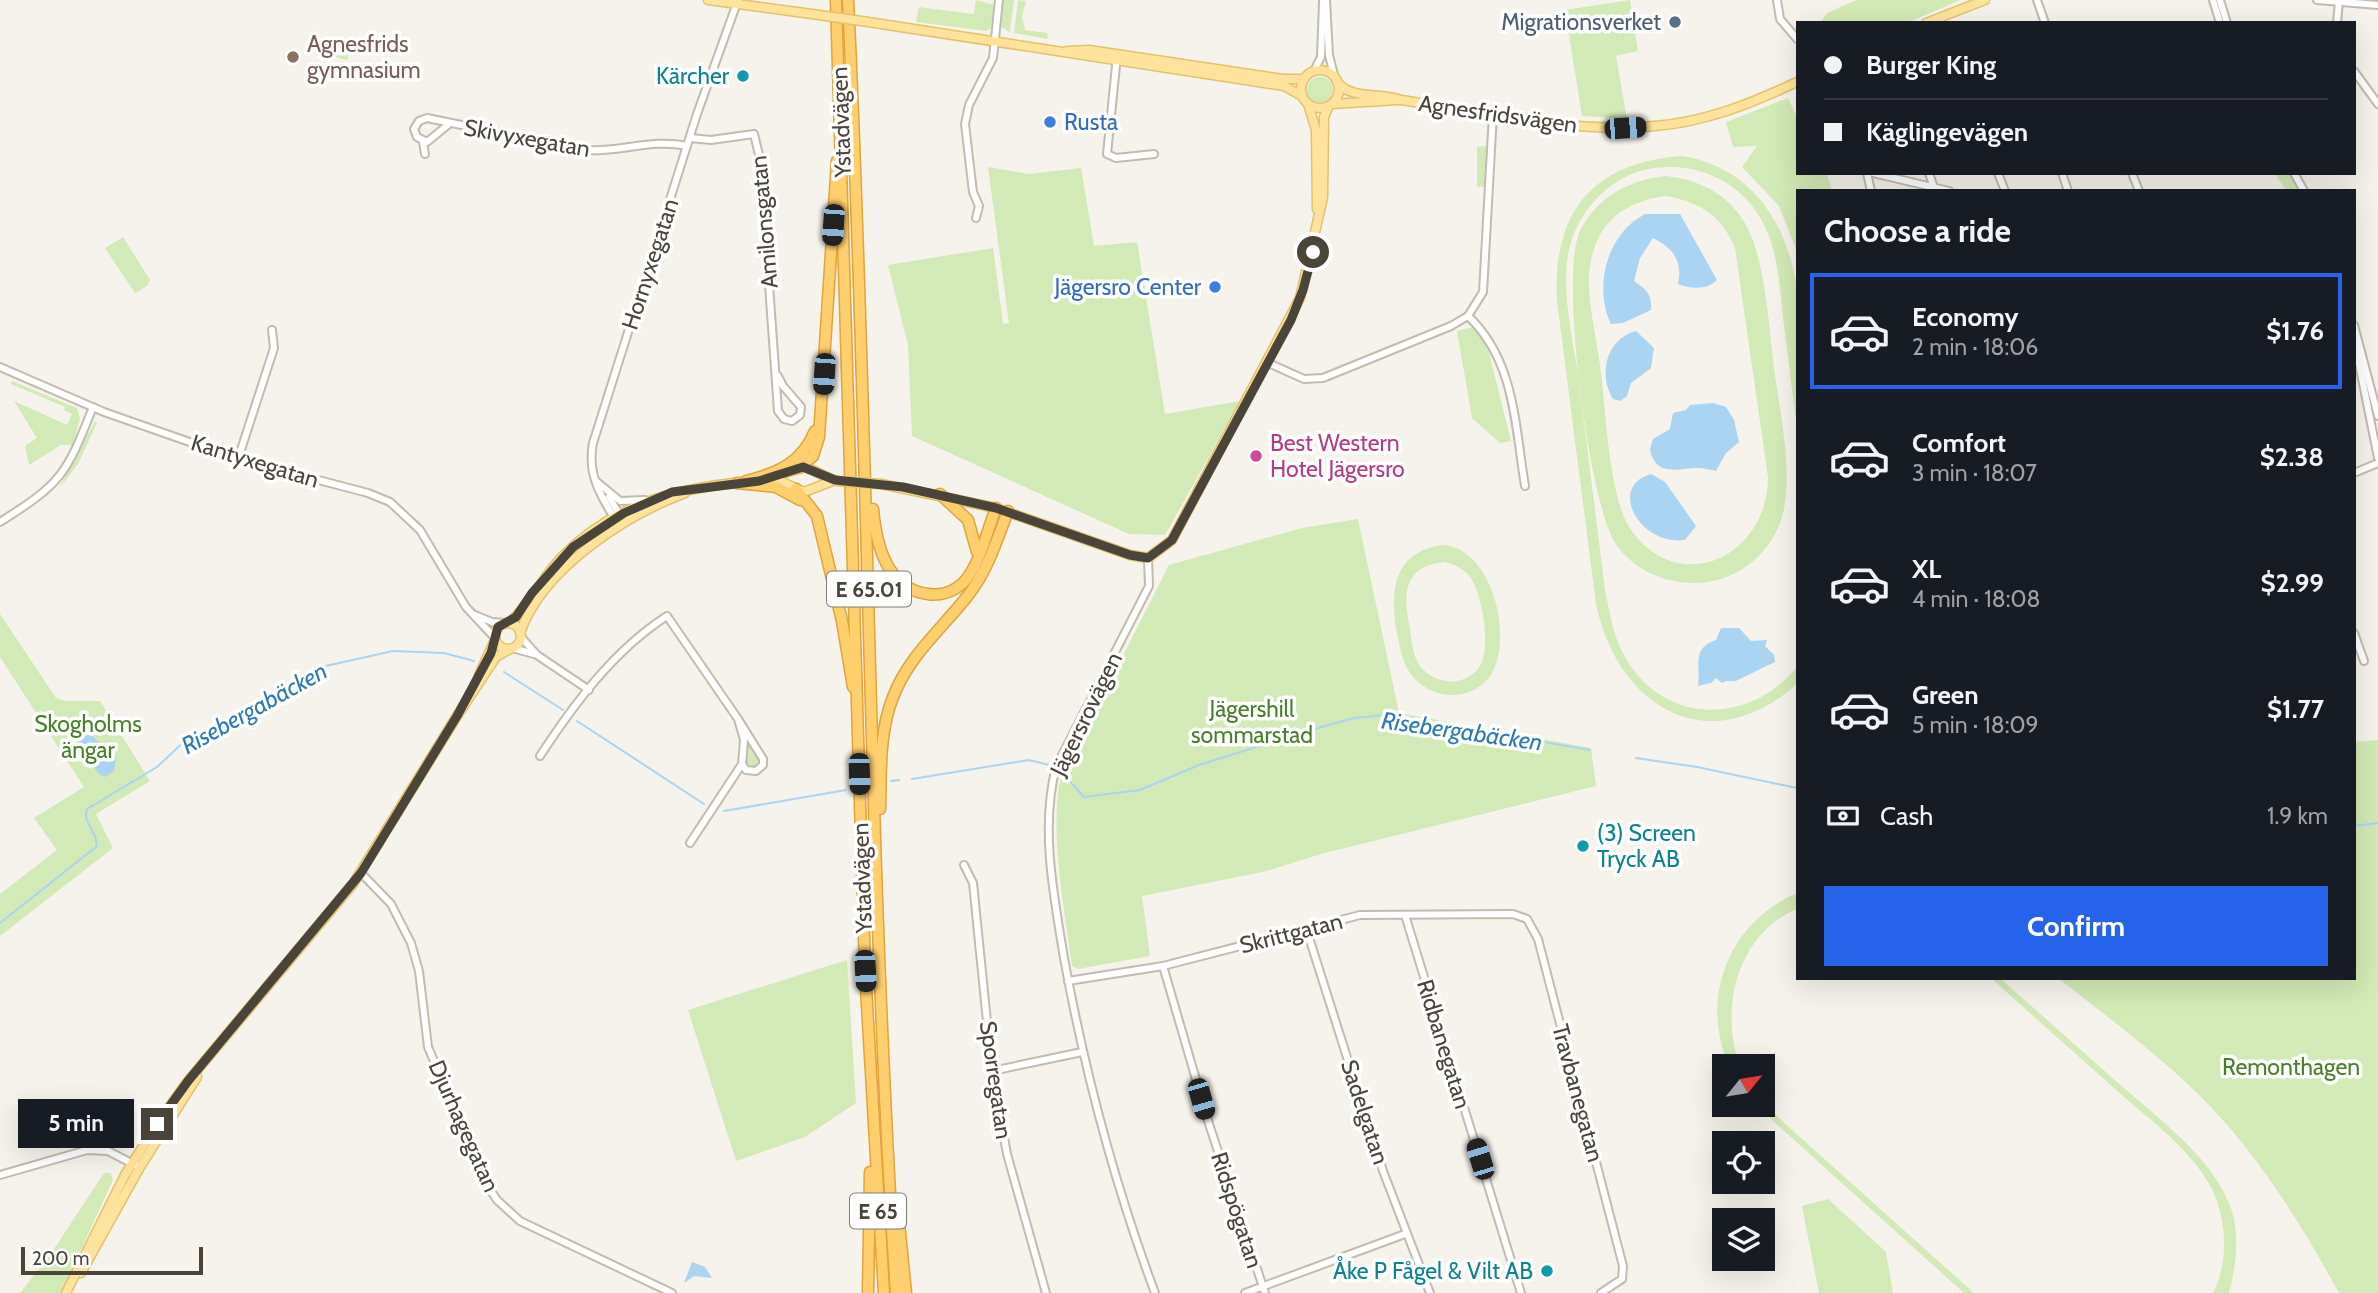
<!DOCTYPE html>
<meta charset="utf-8">
<style>
:root{--surface:#171b24;--page:#20242c;--text:#f1f3f6;--muted:#9ea1a6;--line:#363941;--accent:#2563eb}
body{margin:0;font-family:Cabin,sans-serif;background:var(--page);color:var(--text);height:100vh;display:flex;flex-direction:column;font-size:26px;white-space:nowrap}
*{box-sizing:border-box;margin:0}
p{font-size:23px;color:var(--muted)}
.icon{flex:none;width:38px;height:38px;fill:none;stroke:currentColor;stroke-width:2;stroke-linecap:round;stroke-linejoin:round}
.map{position:relative;flex:1;overflow:hidden}
.details{position:absolute;left:1796px;top:189px;width:560px;height:791px;display:flex;flex-direction:column;background:var(--surface);border-radius:0px;box-shadow:0 7px 28px #0002}
.details>*{flex:none}
.guide{position:absolute;left:1796px;top:21px;width:560px;height:154px;border-radius:0px;box-shadow:0 7px 28px #0002;display:grid;align-content:center;height:154px;padding:0 28px;background:var(--surface)}
.needle{width:46px;rotate:60deg}
.fabs{position:absolute;left:1712px;top:1054px;display:grid;gap:14px}
.fabs a{display:grid;place-items:center;width:63px;height:63px;border-radius:0px;background:var(--surface);box-shadow:0 7px 28px #0002;font-size:35px}
.scale{position:absolute;left:21px;bottom:18px;width:182px;box-sizing:border-box;padding-left:7px;border:4px solid #4b4439;border-top:0;font-size:19px;line-height:24px;white-space:nowrap;color:#4b4439;-webkit-text-stroke:5px #fff;paint-order:stroke}
.end{position:absolute;width:32px;height:32px;margin:-16px;border:9px solid #4b4439;background:#fff;box-shadow:0 0 0 4px #fff}
.from{border-radius:50%}
.bubble{position:absolute;height:49px;border-radius:0px;background:var(--surface);box-shadow:0 7px 28px #0002;font-size:23px;font-weight:700;line-height:49px;text-align:center}
.car{position:absolute;width:21px;height:42px;margin:-21px -10px;border-radius:9px;box-shadow:0 0 5px 2px #0007;background:linear-gradient(#222 24%,#8ab4d8 0 40%,#222 0 76%,#8ab4d8 0 86%,#222 0)}
.guide b{display:flex;align-items:center;gap:24px;height:66px;font-size:26px}
.guide b+b{border-top:2px solid var(--line)}
.guide i{width:18px;height:18px;background:var(--text)}
ul{padding:0;list-style:none}
li{display:flex;align-items:center;gap:21px;height:116px;margin:0 14px 10px;padding:0 14px;border:4px solid transparent;border-radius:0px}
li div{flex:1}
li b{display:block;font-size:26px}
li em{font-style:normal;font-weight:700}
li.selected{border-color:var(--accent)}
li>.icon{width:63px;height:63px;stroke-width:1.5}
h2{padding:0 28px;font-size:32px;line-height:84px}
.pay{display:flex;align-items:center;gap:18px;height:77px;padding:0 28px;font-size:26px}
.pay p{margin-inline-start:auto}
.action{display:flex;gap:14px;margin-top:auto;padding:14px 28px}
.action a{flex:1;height:80px;border-radius:0px;background:var(--accent);color:#fff;font-size:28px;font-weight:700;line-height:80px;text-align:center}
.map>svg:first-child{display:block}
.green{fill:#d2eab5;fill-rule:evenodd}
.water{fill:#a9d4f2}
.lines{fill:none;stroke-linecap:round;stroke-linejoin:round}
.stream{stroke:#a9d4f2;stroke-width:2}
.minor-casing{stroke:#c2bbae;stroke-width:10}
.major-casing{stroke:#e6c16a;stroke-width:11}
.highway-casing{stroke:#e0a43c;stroke-width:13}
.minor{stroke:#fff;stroke-width:6}
.major{stroke:#ffe39c;stroke-width:8}
.highway{stroke:#ffcf6e;stroke-width:10}
.major-bridge-casing{stroke:#e6c16a;stroke-width:11;stroke-linecap:butt}
.major-bridge{stroke:#ffe39c;stroke-width:8}
.route{stroke:#4b4439;stroke-width:9}
.service-dot{fill:#5c6f8a;stroke:#fff;stroke-width:2.5}
.education-dot{fill:#8d6e63;stroke:#fff;stroke-width:2.5}
.culture-dot{fill:#0f9aa8;stroke:#fff;stroke-width:2.5}
.shop-dot{fill:#3f7fe0;stroke:#fff;stroke-width:2.5}
.hotel-dot{fill:#d1479c;stroke:#fff;stroke-width:2.5}
.labels{text-anchor:middle;dominant-baseline:central;stroke-width:7;stroke-linejoin:round;paint-order:stroke}
.shield{fill:#fff;stroke:#817c74;stroke-width:2}
.shield-label{font-size:21px;font-weight:bold;fill:#4b4439}
.service-label{font-size:23px;fill:#4e5e75;stroke:#fff;text-anchor:end}
.education-label{font-size:23px;fill:#785e54;stroke:#fff;text-anchor:start}
.culture-label{font-size:23px;fill:#0d838f;stroke:#fff;text-anchor:end}
.street-label{font-size:23px;fill:#4b4439;stroke:#fff}
.shop-label{font-size:23px;fill:#366cbe;stroke:#fff;text-anchor:start}
.hotel-label{font-size:23px;fill:#b23c85;stroke:#fff;text-anchor:start}
.park-label{font-size:23px;fill:#4a7f2a;stroke:#fff}
.water-label{font-size:24px;font-style:italic;fill:#2e7ab2;stroke:#fff}
</style>
<div class="map">
<svg width="2378" height="1293" viewBox="0 0 2378 1293">
<rect width="100%" height="100%" fill="#f6f3ec"/>
<g class="green">
<path d="M976,0L994,5L991,28L986,31L916,22L919,7L974,14Z"/>
<path d="M1004,0H1014L1010,32L1001,27Z"/>
<path d="M1018,0L1026,1L1022,17L1025,30L1047,33L1048,39L1014,33Z"/>
<path d="M1630,0L1638,51L1616,56L1627,119L1582,116L1565,10Z"/>
<path d="M1857,0H1960L1907,23H1820L1827,13Z"/>
<path d="M327,39L350,47L347,60L322,53Z"/>
<circle cx="1320" cy="90" r="13"/>
<path d="M1788,98L1797,117V173H1827L1832,191H1797V252L1779,206L1742,167L1757,146L1733,147L1726,122Z"/>
<path d="M1486,146L1485,187H1477V147Z"/>
<path d="M1682,156C1751,167 1787,222 1797,288C1799,302 1797,317 1797,331C1797,364 1797,396 1797,429C1792,392 1788,355 1783,318C1780,287 1778,253 1764,225C1742,179 1691,159 1644,170C1610,178 1581,209 1571,242C1559,282 1572,333 1578,374C1587,446 1596,518 1605,590C1610,613 1613,637 1625,657C1664,726 1750,725 1797,667V684C1710,762 1618,708 1596,604L1557,301C1552,212 1593,162 1682,156Z"/>
<path d="M988,167L1029,174L1081,168L1094,246L1137,242L1165,414L1240,401L1165,535L1129,534L912,436L908,345L888,265L993,248L1003,324L1009,323Z"/>
<path d="M2275,173H2292L2301,191H2286Z"/>
<path d="M1665,176C1695,179 1723,191 1741,217C1750,230 1755,245 1759,261C1767,293 1769,327 1773,360C1778,406 1795,472 1782,517C1771,555 1735,583 1695,583C1665,583 1636,571 1617,546C1589,508 1559,273 1580,231C1597,197 1629,180 1665,176ZM1666,196C1700,202 1722,216 1735,248L1768,477C1768,557 1679,598 1631,530C1608,497 1606,407 1600,365C1596,336 1588,304 1589,275C1590,267 1591,257 1594,249C1605,215 1633,200 1666,196Z"/>
<path d="M123,237L150,280L147,286L135,293L105,248Z"/>
<path d="M1477,326L1489,353L1511,441L1500,443L1472,418L1457,331Z"/>
<path d="M12,381L77,408L80,419L73,445H61L29,465L25,446L37,438L14,401L67,425L72,414L64,410L65,407L11,384Z"/>
<path d="M95,421L97,423L78,464L58,490Z"/>
<path d="M1358,519L1399,713L1591,748L1596,786L1321,854L1267,871L1142,896L1150,956L1078,969L1072,966C1065,911 1046,818 1064,766C1071,745 1092,716 1103,695L1107,696L1106,689L1169,565L1302,528Z"/>
<path d="M1445,545C1493,552 1511,633 1494,669C1478,703 1431,703 1410,673C1402,662 1400,647 1397,633C1389,590 1394,550 1445,545ZM1444,562C1454,564 1465,569 1471,578C1482,596 1490,641 1482,662C1469,690 1430,686 1417,661C1412,650 1411,636 1409,624C1403,591 1405,566 1444,562Z"/>
<path d="M0,614L56,698L65,701H100L150,781L96,814L113,848L0,936V894L57,850L34,818L84,787L0,657Z"/>
<path d="M2378,740V1293H2339C2300,1222 2256,1151 2198,1094C2155,1052 2105,1015 2058,978H2354V742Z"/>
<path d="M748,743L759,759L755,767H749L746,763Z"/>
<path d="M1797,893V909C1737,934 1719,1009 1740,1066H1729C1699,997 1729,922 1797,893Z"/>
<path d="M847,960L856,1103L805,1137L736,1161L688,1010Z"/>
<path d="M1991,978H2000C2039,1013 2078,1047 2117,1082C2157,1118 2212,1156 2231,1208C2240,1236 2236,1266 2229,1293H2213C2229,1261 2227,1221 2212,1189C2193,1152 2154,1123 2123,1096C2079,1057 2035,1018 1991,978Z"/>
<path d="M1762,1100L1782,1121L1974,1293H1964L1772,1120L1757,1104H1762Z"/>
<path d="M104,1173H111L113,1180L61,1293H20L50,1255Z"/>
<path d="M1828,1199L1886,1252L1893,1293H1819L1802,1206Z"/>
</g>
<g class="water">
<path d="M1645,214H1680L1717,280C1707,290 1691,289 1678,284C1683,261 1673,248 1653,238L1640,258L1634,281C1646,290 1652,293 1651,310L1623,323L1611,324C1593,286 1607,234 1645,214Z"/>
<path d="M1636,331L1654,348L1651,368L1631,383L1627,396L1620,401L1613,399C1598,374 1606,339 1636,331Z"/>
<path d="M1713,403L1726,407L1734,420L1739,442L1726,453L1716,471C1711,470 1704,468 1698,468C1680,468 1655,478 1650,449L1653,439L1670,429L1673,413L1686,410L1690,405Z"/>
<path d="M1651,474L1665,482L1696,526L1685,540C1639,546 1607,486 1651,474Z"/>
<path d="M1721,628H1739L1751,641L1767,640L1765,646L1774,655L1775,662C1762,668 1750,674 1738,680C1733,683 1728,679 1722,683L1716,678L1711,683L1698,686C1701,666 1691,648 1716,640Z"/>
<path d="M82,726L116,759L114,771L105,777C93,773 86,751 77,741Z"/>
<path d="M692,1262L705,1267L712,1278L694,1276L684,1283Z"/>
</g>
<g class="lines">
<g class="stream">
<path d="M504,672L563,710"/>
<path d="M577,721L704,804"/>
<path d="M1636,758L1697,767L1797,788"/>
<path d="M1062,773L1084,797L1140,790L1199,765L1307,731L1354,718L1385,715L1590,750"/>
<path d="M912,779L1029,760L1049,765"/>
<path d="M891,781L899,780"/>
<path d="M724,811L846,790"/>
<path d="M2354,826L2378,823"/>
<path d="M0,923L96,847C99,832 82,824 87,809L157,767L188,738L266,702L321,667L393,651L444,653L474,661"/>
</g>
<defs>
<g id="minor">
<path d="M1326,0L1329,55L1335,79"/>
<path d="M1777,0L1780,19L1797,39"/>
<path d="M2037,0L2045,23"/>
<path d="M2213,0L2220,23"/>
<path d="M2220,0L2227,23"/>
<path d="M2317,0L2378,5"/>
<path d="M2337,23L2339,1"/>
<path d="M1117,56L1107,154L1116,158L1154,154"/>
<path d="M1314,71L1321,57L1323,2"/>
<path d="M2354,71L2378,104"/>
<path d="M449,124L427,142L417,137L414,129L419,121L427,118L584,150C619,153 652,138 687,146"/>
<path d="M690,138L711,140L754,134L760,159L778,411L784,419L792,421L800,415L801,407L783,386L778,376"/>
<path d="M423,142L425,154"/>
<path d="M1867,173L1871,191"/>
<path d="M1873,173L1949,191"/>
<path d="M1929,173L1934,188"/>
<path d="M1998,173L2005,191"/>
<path d="M2062,173L2068,191"/>
<path d="M2132,173L2139,191"/>
<path d="M2294,173L2304,191"/>
<path d="M976,218L979,206L973,192L965,124L969,105L993,58L999,0"/>
<path d="M1468,316C1515,360 1515,426 1525,486"/>
<path d="M2354,325L2378,416"/>
<path d="M2354,339L2378,458"/>
<path d="M1266,362L1304,379L1323,378L1451,326L1468,316L1483,292L1493,114"/>
<path d="M0,367L104,412L238,459L368,493L390,502L420,530L466,607L495,638"/>
<path d="M238,459L274,348L272,330"/>
<path d="M2354,473L2378,463"/>
<path d="M597,482L620,501L645,500"/>
<path d="M609,497L624,522"/>
<path d="M616,521C600,495 587,474 593,443L697,114L738,0"/>
<path d="M0,522C62,483 66,475 93,407"/>
<path d="M1148,558L1149,586L1056,767C1040,828 1054,897 1064,958C1085,1073 1114,1183 1155,1293"/>
<path d="M475,615L492,622L505,623"/>
<path d="M2354,633L2364,661"/>
<path d="M521,637L537,655L589,690"/>
<path d="M512,648L534,654"/>
<path d="M540,756C574,704 614,650 667,616L738,719L744,740L742,764L746,770L756,771L763,765V759L738,719"/>
<path d="M690,843L742,764"/>
<path d="M964,865L973,883L992,1071L1007,1154L1046,1293"/>
<path d="M361,873L391,904L411,943L419,971L428,1047L487,1185L497,1200L520,1221L672,1293"/>
<path d="M1405,915L1521,1293"/>
<path d="M1306,928L1383,1171L1430,1293"/>
<path d="M1163,966L1209,1124L1265,1293"/>
<path d="M1068,981L1163,966L1360,915L1513,914L1527,919L1538,939L1623,1266L1622,1279L1601,1293"/>
<path d="M992,1071L1082,1052"/>
<path d="M0,1175L87,1150L108,1151L135,1165"/>
<path d="M1245,1293L1405,1234"/>
</g>
<g id="major">
<path d="M708,0L812,14"/>
<path d="M868,22L1284,86L1302,96"/>
<path d="M1926,23L1985,0"/>
<path d="M1067,51L1089,50L1283,79H1304"/>
<circle cx="1320" cy="89" r="19"/>
<path d="M1337,82C1351,100 1380,92 1401,100C1484,112 1571,134 1655,126C1706,122 1752,103 1797,82"/>
<path d="M1308,104L1316,130L1317,209"/>
<path d="M1332,104L1398,100"/>
<path d="M774,476L806,467L833,480"/>
<path d="M755,481L782,482L804,492L835,480"/>
<path d="M881,484L996,508L1130,555L1148,558L1172,540L1300,298L1323,197L1324,117L1329,106"/>
<circle cx="508" cy="636" r="13"/>
<path d="M509,623C530,605 543,576 563,556C613,505 674,489 742,482"/>
<path d="M520,633C542,569 624,516 685,493"/>
<path d="M479,675L495,640"/>
<path d="M81,1273L140,1167L197,1077"/>
<path d="M66,1293L125,1175L157,1124L188,1081L353,884L457,716L496,657L510,649"/>
</g>
<g id="highway">
<path d="M836,0L865,971L884,1293"/>
<path d="M848,0C869,431 868,863 896,1293"/>
<path d="M800,467L813,456L819,437L837,161"/>
<path d="M746,481C778,473 802,463 815,431"/>
<path d="M737,483L776,487L800,500"/>
<path d="M796,489L817,516L842,621L853,687"/>
<path d="M940,494L968,520L977,552"/>
<path d="M873,509C876,544 887,589 928,594C940,596 953,592 963,583C980,566 987,530 996,508"/>
<path d="M880,809C881,772 879,732 893,697C909,655 943,628 969,594C988,570 997,539 1008,511"/>
<path d="M897,1203L906,1293"/>
<path d="M868,1293L870,1172"/>
</g>
</defs>
<use href="#minor" class="minor-casing"/>
<use href="#major" class="major-casing"/>
<use href="#highway" class="highway-casing"/>
<use href="#minor" class="minor"/>
<use href="#major" class="major"/>
<use href="#highway" class="highway"/>
<defs>
<g id="major-bridge">
<path d="M812,14L868,22"/>
<path d="M836,481L881,484"/>
</g>
</defs>
<use href="#major-bridge" class="major-bridge-casing"/>
<use href="#major-bridge" class="major-bridge"/>
</g>
<g class="lines">
<path class="route" d="M157,1124L188,1081L361,873L457,716L491,653L498,627L516,617L532,593L573,547L624,513L672,492L759,481L803,467L835,480L903,487L996,508L1130,555L1148,558L1172,540L1291,320L1303,290L1313,252"/>
</g>
<circle class="service-dot" cx="1675" cy="22" r="7"/>
<circle class="education-dot" cx="293" cy="57" r="7"/>
<g class="culture-dot">
<circle cx="743" cy="76" r="7"/>
<circle cx="1583" cy="846" r="7"/>
<circle cx="1547" cy="1271" r="7"/>
</g>
<g class="shop-dot">
<circle cx="1050" cy="122" r="7"/>
<circle cx="1215" cy="287" r="7"/>
</g>
<circle class="hotel-dot" cx="1256" cy="456" r="7"/>
<g class="labels">
<g class="shield">
<rect x="827" y="571.5" width="84" height="35" rx="5"/>
<rect x="850" y="1193.5" width="56" height="35" rx="5"/>
</g>
<g class="shield-label">
<text x="869" y="589">E 65.01</text>
<text x="878" y="1211">E 65</text>
</g>
<g class="service-label">
<text x="1661" y="22">Migrationsverket</text>
</g>
<g class="education-label">
<text x="307" y="44">Agnesfrids<tspan x="307" dy="26">gymnasium</tspan></text>
</g>
<g class="culture-label">
<text x="729" y="76">Kärcher</text>
<text x="1597" y="833" text-anchor="start">(3) Screen<tspan x="1597" dy="26">Tryck AB</tspan></text>
<text x="1533" y="1271">Åke P Fågel &amp; Vilt AB</text>
</g>
<g class="street-label">
<text transform="translate(1498 114) rotate(8)">Agnesfridsvägen</text>
<text transform="translate(841 122) rotate(-92)">Ystadvägen</text>
<text transform="translate(527 138) rotate(10)">Skivyxegatan</text>
<text transform="translate(764 222) rotate(-95)">Amilonsgatan</text>
<text transform="translate(650 264) rotate(-72)">Hornyxegatan</text>
<text transform="translate(255 461) rotate(17)">Kantyxegatan</text>
<text transform="translate(1086 714) rotate(-64)">Jägersrovägen</text>
<text transform="translate(862 878) rotate(-92)">Ystadvägen</text>
<text transform="translate(1291 933) rotate(-14)">Skrittgatan</text>
<text transform="translate(1444 1044) rotate(73)">Ridbanegatan</text>
<text transform="translate(996 1080) rotate(82)">Sporregatan</text>
<text transform="translate(1578 1093) rotate(75)">Travbanegatan</text>
<text transform="translate(1365 1112) rotate(72)">Sadelgatan</text>
<text transform="translate(464 1126) rotate(66)">Djurhagegatan</text>
<text transform="translate(1237 1210) rotate(72)">Ridspögatan</text>
</g>
<g class="shop-label">
<text x="1064" y="122">Rusta</text>
<text x="1201" y="287" text-anchor="end">Jägersro Center</text>
</g>
<g class="hotel-label">
<text x="1270" y="443">Best Western<tspan x="1270" dy="26">Hotel Jägersro</tspan></text>
</g>
<g class="park-label">
<text x="1252" y="709">Jägershill<tspan x="1252" dy="26">sommarstad</tspan></text>
<text x="88" y="724">Skogholms<tspan x="88" dy="26">ängar</tspan></text>
<text x="2291" y="1067">Remonthagen</text>
</g>
<g class="water-label">
<text transform="translate(254 708) rotate(-29)">Risebergabäcken</text>
<text transform="translate(1462 731) rotate(8)">Risebergabäcken</text>
</g>
</g>
</svg>
<div class="fabs">
<a><svg class="needle" viewBox="-14 -14 28 28"><path d="M0-13l5 13h-10z" fill="#e53935"/><path d="M0 13l5-13h-10z" fill="#9ea1a6"/></svg></a>
<a><svg class="icon" aria-label="locate" viewBox="0 0 24 24"><circle cx="12" cy="12" r="6"/><path d="M12 2v4M12 18v4M2 12h4M18 12h4"/></svg></a>
<a><svg class="icon" aria-label="layers" viewBox="0 0 24 24"><path d="M12 4l9 5-9 5-9-5zM3 14l9 5 9-5"/></svg></a>
</div>
<div class="scale">200 m</div>
<i class="end from" style="left:1313px;top:252px"></i>
<i class="end" style="left:157px;top:1124px"></i>
<div class="bubble" style="left:18px;top:1099px;width:116px">5 min</div>
<i class="car" style="left:1625px;top:128px;rotate:86deg"></i>
<i class="car" style="left:833px;top:225px;rotate:184deg"></i>
<i class="car" style="left:824px;top:374px;rotate:184deg"></i>
<i class="car" style="left:859px;top:774px;rotate:178deg"></i>
<i class="car" style="left:865px;top:971px;rotate:177deg"></i>
<i class="car" style="left:1201px;top:1099px;rotate:164deg"></i>
<i class="car" style="left:1480px;top:1159px;rotate:343deg"></i>
<div class="guide">
<b><i class="from"></i>Burger King</b>
<b><i></i>Käglingevägen</b>
</div>
<section class="details">
<h2>Choose a ride</h2>
<ul>
<li class="selected"><svg class="icon" aria-label="car" viewBox="0 0 24 24"><path d="M5 17H2v-5l4-1 3-4h7l3 4 3 1v5h-3M9 17h6M6 11h13"/><circle cx="7" cy="17" r="2"/><circle cx="17" cy="17" r="2"/></svg><div><b>Economy</b><p>2 min · 18:06</p></div><em>$1.76</em></li>
<li><svg class="icon" aria-label="car" viewBox="0 0 24 24"><path d="M5 17H2v-5l4-1 3-4h7l3 4 3 1v5h-3M9 17h6M6 11h13"/><circle cx="7" cy="17" r="2"/><circle cx="17" cy="17" r="2"/></svg><div><b>Comfort</b><p>3 min · 18:07</p></div><em>$2.38</em></li>
<li><svg class="icon" aria-label="car" viewBox="0 0 24 24"><path d="M5 17H2v-5l4-1 3-4h7l3 4 3 1v5h-3M9 17h6M6 11h13"/><circle cx="7" cy="17" r="2"/><circle cx="17" cy="17" r="2"/></svg><div><b>XL</b><p>4 min · 18:08</p></div><em>$2.99</em></li>
<li><svg class="icon" aria-label="car" viewBox="0 0 24 24"><path d="M5 17H2v-5l4-1 3-4h7l3 4 3 1v5h-3M9 17h6M6 11h13"/><circle cx="7" cy="17" r="2"/><circle cx="17" cy="17" r="2"/></svg><div><b>Green</b><p>5 min · 18:09</p></div><em>$1.77</em></li>
</ul>
<div class="pay"><svg class="icon" aria-label="cash" viewBox="0 0 24 24"><path d="M3 7h18v10H3z"/><circle cx="12" cy="12" r="2"/></svg>Cash<p>1.9 km</p></div>
<div class="action"><a>Confirm</a></div>
</section>
</div>
